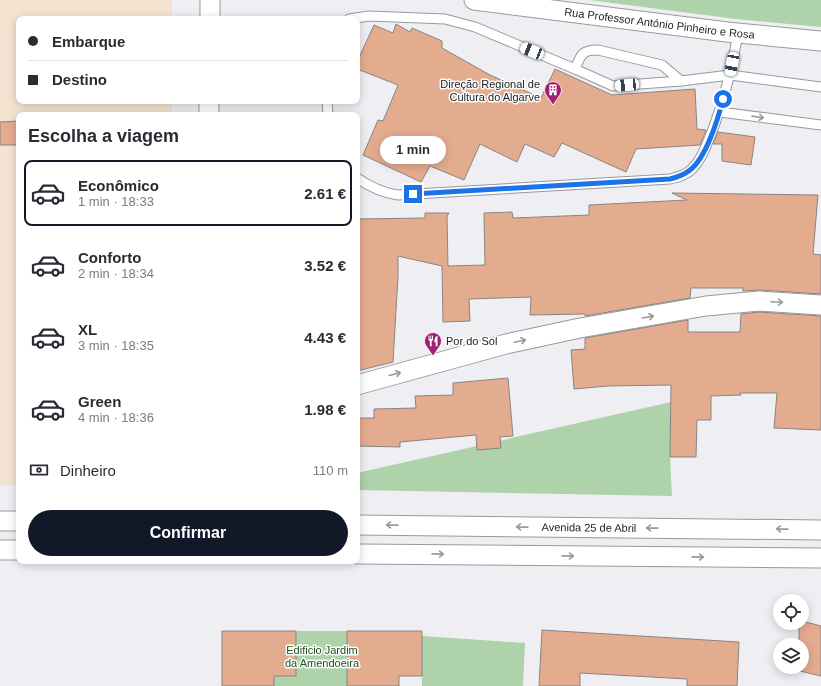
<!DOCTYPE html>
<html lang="pt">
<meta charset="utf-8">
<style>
:root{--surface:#fff;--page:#f2f2f3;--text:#2b2b33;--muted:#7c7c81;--line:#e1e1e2;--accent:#111827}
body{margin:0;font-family:Arial,sans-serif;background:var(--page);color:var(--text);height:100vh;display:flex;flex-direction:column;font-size:15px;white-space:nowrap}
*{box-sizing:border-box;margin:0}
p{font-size:13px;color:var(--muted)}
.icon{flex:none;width:22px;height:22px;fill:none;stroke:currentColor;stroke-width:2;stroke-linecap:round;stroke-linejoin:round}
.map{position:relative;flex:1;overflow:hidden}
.panel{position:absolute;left:16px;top:112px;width:344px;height:452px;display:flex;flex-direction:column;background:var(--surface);border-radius:8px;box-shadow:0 2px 10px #0003}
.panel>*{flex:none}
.hud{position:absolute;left:16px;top:16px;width:344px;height:88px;border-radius:8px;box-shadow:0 2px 10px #0003;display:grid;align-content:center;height:88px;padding:0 12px;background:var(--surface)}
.controls{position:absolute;left:773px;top:594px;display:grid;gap:8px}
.controls a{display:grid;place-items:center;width:36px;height:36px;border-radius:50%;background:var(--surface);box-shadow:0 2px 10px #0003;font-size:20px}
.end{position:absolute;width:18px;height:18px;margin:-9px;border:5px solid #1a73e8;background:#fff;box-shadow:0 0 0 2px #fff}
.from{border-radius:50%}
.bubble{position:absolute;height:28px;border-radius:14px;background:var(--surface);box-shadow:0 2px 10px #0003;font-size:13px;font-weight:600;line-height:28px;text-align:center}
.car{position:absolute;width:12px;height:24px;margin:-12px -6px;border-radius:5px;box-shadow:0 0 3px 1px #0007;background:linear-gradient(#fff 24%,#345 0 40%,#fff 0 76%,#345 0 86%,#fff 0)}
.hud b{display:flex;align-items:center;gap:14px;height:38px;font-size:15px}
.hud b+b{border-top:1px solid var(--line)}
.hud i{width:10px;height:10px;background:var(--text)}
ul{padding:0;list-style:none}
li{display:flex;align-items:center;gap:12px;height:66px;margin:0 8px 6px;padding:0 4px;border:2px solid transparent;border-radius:8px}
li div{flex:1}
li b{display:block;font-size:15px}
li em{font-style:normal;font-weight:600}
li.selected{border-color:var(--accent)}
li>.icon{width:36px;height:36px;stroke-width:1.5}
h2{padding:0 12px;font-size:18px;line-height:48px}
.pay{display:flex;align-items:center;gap:10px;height:44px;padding:0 12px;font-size:15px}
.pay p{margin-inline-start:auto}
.primary-button{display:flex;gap:8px;margin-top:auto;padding:8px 12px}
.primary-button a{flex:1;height:46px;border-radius:24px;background:var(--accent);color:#fff;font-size:16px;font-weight:600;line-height:46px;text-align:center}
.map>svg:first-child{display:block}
.education{fill:#f4e3d1}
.green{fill:#aed2aa}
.building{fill:#e4ac8f;stroke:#888482}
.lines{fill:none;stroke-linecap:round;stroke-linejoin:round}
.lane-casing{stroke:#98999d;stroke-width:11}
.street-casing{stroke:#98999d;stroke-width:21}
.lane{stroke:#fff;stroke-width:9}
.street{stroke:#fff;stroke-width:19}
.oneway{stroke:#999a9a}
.route{stroke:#1a73e8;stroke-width:5}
.labels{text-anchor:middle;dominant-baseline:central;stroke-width:3;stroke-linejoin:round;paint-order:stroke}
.street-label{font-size:11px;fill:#1d1e1f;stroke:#fcfdfe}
.poi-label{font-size:11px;fill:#1d1e1f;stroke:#fcfdfe;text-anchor:end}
.park-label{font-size:11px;fill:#1a5217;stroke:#fcfdfe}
</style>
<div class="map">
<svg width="821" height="686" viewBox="0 0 821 686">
<rect width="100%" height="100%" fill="#efeff3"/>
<path class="education" d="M0,0H172V19H19V101H172V115H19V485H0Z"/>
<g class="green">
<path d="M589,0H821V27L736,19Z"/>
<path d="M671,402L670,457L672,496L357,490V473Z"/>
<path d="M296,631H347V686H274V676H296Z"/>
<path d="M422,636L525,643L523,686H422Z"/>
</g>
<g class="building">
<path d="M396,24L410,32L412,28L442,41V48L490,75L541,98L555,69L612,95L695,89L697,129L706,130L700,145L636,149L626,172L562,143L554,157L525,144L517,162L480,144L464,180L430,166L421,182L363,155L378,120L383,121L398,85L357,69V62L374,25L393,33Z"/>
<path d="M19,121V145H0V122Z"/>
<path d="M718,132L755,137L751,165L722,161V144H713Z"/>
<path d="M672,193L818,195L813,254L821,255V294L760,290L743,291V288H691L690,298L585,316V314L530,315L531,297L469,299L470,321L443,322L442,266L398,256V276L393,362L357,371V219L425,218V213H449L447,216L448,266L485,265L484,213L512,212L513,218L589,215V205L687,200Z"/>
<path d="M759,312L821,316V430L774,428L777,393H740L741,395L711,396V420H697L696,457H670L671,385L608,386L574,389L571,350L585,349V338L688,320V332H740L741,314Z"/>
<path d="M508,378L513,436L500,437L501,448L477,450L476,435L400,442V447L357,446V418H374V409L416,408L415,396L453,395V383Z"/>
<path d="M802,621L821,626V676L800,671V667H802V645H799V623H802Z"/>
<path d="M542,630L739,642L737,686H687V679L580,673V686H539Z"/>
<path d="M222,631H296V676H274V686H222Z"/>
<path d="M347,631H422V676H399V686H347Z"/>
</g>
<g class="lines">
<defs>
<g id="lane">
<path d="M349,19L369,16L445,19L475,27L575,69L613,86L681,81L730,75L821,87"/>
<path d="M575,69C581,54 582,50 598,50L662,65L681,81"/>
<path d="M327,101L328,115"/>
<path d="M720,112L821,125"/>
<path d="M357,178C370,187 383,193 398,195L670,179C679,177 686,175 692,169C702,159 706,146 711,134C724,101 732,68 738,33"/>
</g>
<g id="street">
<path id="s1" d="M474,0L727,32L821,41"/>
<path d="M210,19V0"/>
<path d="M209,115V101"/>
<path d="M357,385L506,344L580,328L706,306L759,301L821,305"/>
<path d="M0,521H19"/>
<path id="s2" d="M357,525L821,530"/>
<path d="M0,550H19"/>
<path d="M357,554L821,558"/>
</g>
</defs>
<use href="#lane" class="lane-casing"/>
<use href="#street" class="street-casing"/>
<use href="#lane" class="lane"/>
<use href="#street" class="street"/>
</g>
<defs><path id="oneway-shaft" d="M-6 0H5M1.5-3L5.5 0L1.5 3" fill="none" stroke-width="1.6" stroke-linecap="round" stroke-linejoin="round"/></defs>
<g class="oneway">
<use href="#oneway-shaft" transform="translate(758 117) rotate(8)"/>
<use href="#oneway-shaft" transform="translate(777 302) rotate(3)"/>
<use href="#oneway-shaft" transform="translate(648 317) rotate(-10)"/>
<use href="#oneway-shaft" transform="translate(520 341) rotate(-12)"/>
<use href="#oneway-shaft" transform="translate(395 374) rotate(-15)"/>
<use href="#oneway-shaft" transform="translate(392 525) rotate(-179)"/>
<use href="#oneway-shaft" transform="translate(522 527) rotate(-179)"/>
<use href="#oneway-shaft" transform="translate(652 528) rotate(-179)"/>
<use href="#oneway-shaft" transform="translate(782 529) rotate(-179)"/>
<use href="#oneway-shaft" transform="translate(438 554) rotate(1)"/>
<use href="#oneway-shaft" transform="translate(568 556) rotate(1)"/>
<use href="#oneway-shaft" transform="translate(698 557) rotate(1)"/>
</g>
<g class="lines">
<path class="route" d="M413,194L670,179C678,177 684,175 690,170C706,158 718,119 723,99"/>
</g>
<defs>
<symbol id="building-pin" viewBox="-11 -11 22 30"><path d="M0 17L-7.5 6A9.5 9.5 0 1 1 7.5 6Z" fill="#9f2074" stroke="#fcfdfe"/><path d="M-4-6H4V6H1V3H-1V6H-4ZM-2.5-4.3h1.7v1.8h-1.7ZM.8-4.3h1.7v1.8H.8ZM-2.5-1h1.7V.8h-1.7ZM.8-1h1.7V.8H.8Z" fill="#fff"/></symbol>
<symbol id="restaurant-pin" viewBox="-11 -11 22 30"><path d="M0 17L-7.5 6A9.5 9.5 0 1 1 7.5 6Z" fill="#9f2074" stroke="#fcfdfe"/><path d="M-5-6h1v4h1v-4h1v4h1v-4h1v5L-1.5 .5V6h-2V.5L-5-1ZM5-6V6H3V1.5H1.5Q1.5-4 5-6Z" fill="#fff"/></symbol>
</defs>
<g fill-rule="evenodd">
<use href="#building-pin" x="543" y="80" width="20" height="27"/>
<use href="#restaurant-pin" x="423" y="331" width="20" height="27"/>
</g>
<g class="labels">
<g class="street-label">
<text stroke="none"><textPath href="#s1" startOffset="187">Rua Professor António Pinheiro e Rosa</textPath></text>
<text stroke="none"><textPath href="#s2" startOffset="232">Avenida 25 de Abril</textPath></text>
</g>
<g class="poi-label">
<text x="540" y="84">Direção Regional de<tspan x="540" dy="13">Cultura do Algarve</tspan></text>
<text x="446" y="341" text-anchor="start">Por do Sol</text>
</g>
<g class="park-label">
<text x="322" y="650">Edificio Jardim<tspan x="322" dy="13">da Amendoeira</tspan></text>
</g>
</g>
</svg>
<div class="controls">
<a><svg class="icon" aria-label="locate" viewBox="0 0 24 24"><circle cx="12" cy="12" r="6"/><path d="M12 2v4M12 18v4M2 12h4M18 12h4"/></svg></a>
<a><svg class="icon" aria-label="layers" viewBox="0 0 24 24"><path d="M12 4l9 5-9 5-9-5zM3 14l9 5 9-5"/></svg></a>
</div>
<i class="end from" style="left:723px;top:99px"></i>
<i class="end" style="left:413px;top:194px"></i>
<div class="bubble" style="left:380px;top:136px;width:66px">1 min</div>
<i class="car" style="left:532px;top:51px;rotate:292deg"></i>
<i class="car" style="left:732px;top:64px;rotate:191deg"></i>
<i class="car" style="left:627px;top:85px;rotate:265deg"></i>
<div class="hud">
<b><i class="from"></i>Embarque</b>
<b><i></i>Destino</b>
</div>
<section class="panel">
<h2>Escolha a viagem</h2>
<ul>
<li class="selected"><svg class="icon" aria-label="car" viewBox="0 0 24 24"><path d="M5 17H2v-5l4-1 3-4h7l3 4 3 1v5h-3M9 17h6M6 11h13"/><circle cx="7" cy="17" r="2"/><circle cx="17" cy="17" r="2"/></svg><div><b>Econômico</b><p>1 min · 18:33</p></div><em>2.61 €</em></li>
<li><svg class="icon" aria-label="car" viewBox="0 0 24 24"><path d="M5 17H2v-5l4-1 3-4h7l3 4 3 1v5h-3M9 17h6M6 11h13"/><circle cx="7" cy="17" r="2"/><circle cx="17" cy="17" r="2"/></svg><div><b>Conforto</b><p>2 min · 18:34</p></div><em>3.52 €</em></li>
<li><svg class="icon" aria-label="car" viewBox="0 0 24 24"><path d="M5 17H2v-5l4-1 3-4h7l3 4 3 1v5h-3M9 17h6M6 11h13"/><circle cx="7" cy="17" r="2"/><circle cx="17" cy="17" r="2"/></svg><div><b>XL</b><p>3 min · 18:35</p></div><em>4.43 €</em></li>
<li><svg class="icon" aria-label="car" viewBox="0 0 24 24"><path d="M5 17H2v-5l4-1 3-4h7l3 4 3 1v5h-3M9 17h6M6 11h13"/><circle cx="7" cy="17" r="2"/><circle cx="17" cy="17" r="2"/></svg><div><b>Green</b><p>4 min · 18:36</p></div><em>1.98 €</em></li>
</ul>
<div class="pay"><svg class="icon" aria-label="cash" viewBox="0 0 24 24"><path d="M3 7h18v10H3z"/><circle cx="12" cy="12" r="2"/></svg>Dinheiro<p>110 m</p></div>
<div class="primary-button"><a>Confirmar</a></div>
</section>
</div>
